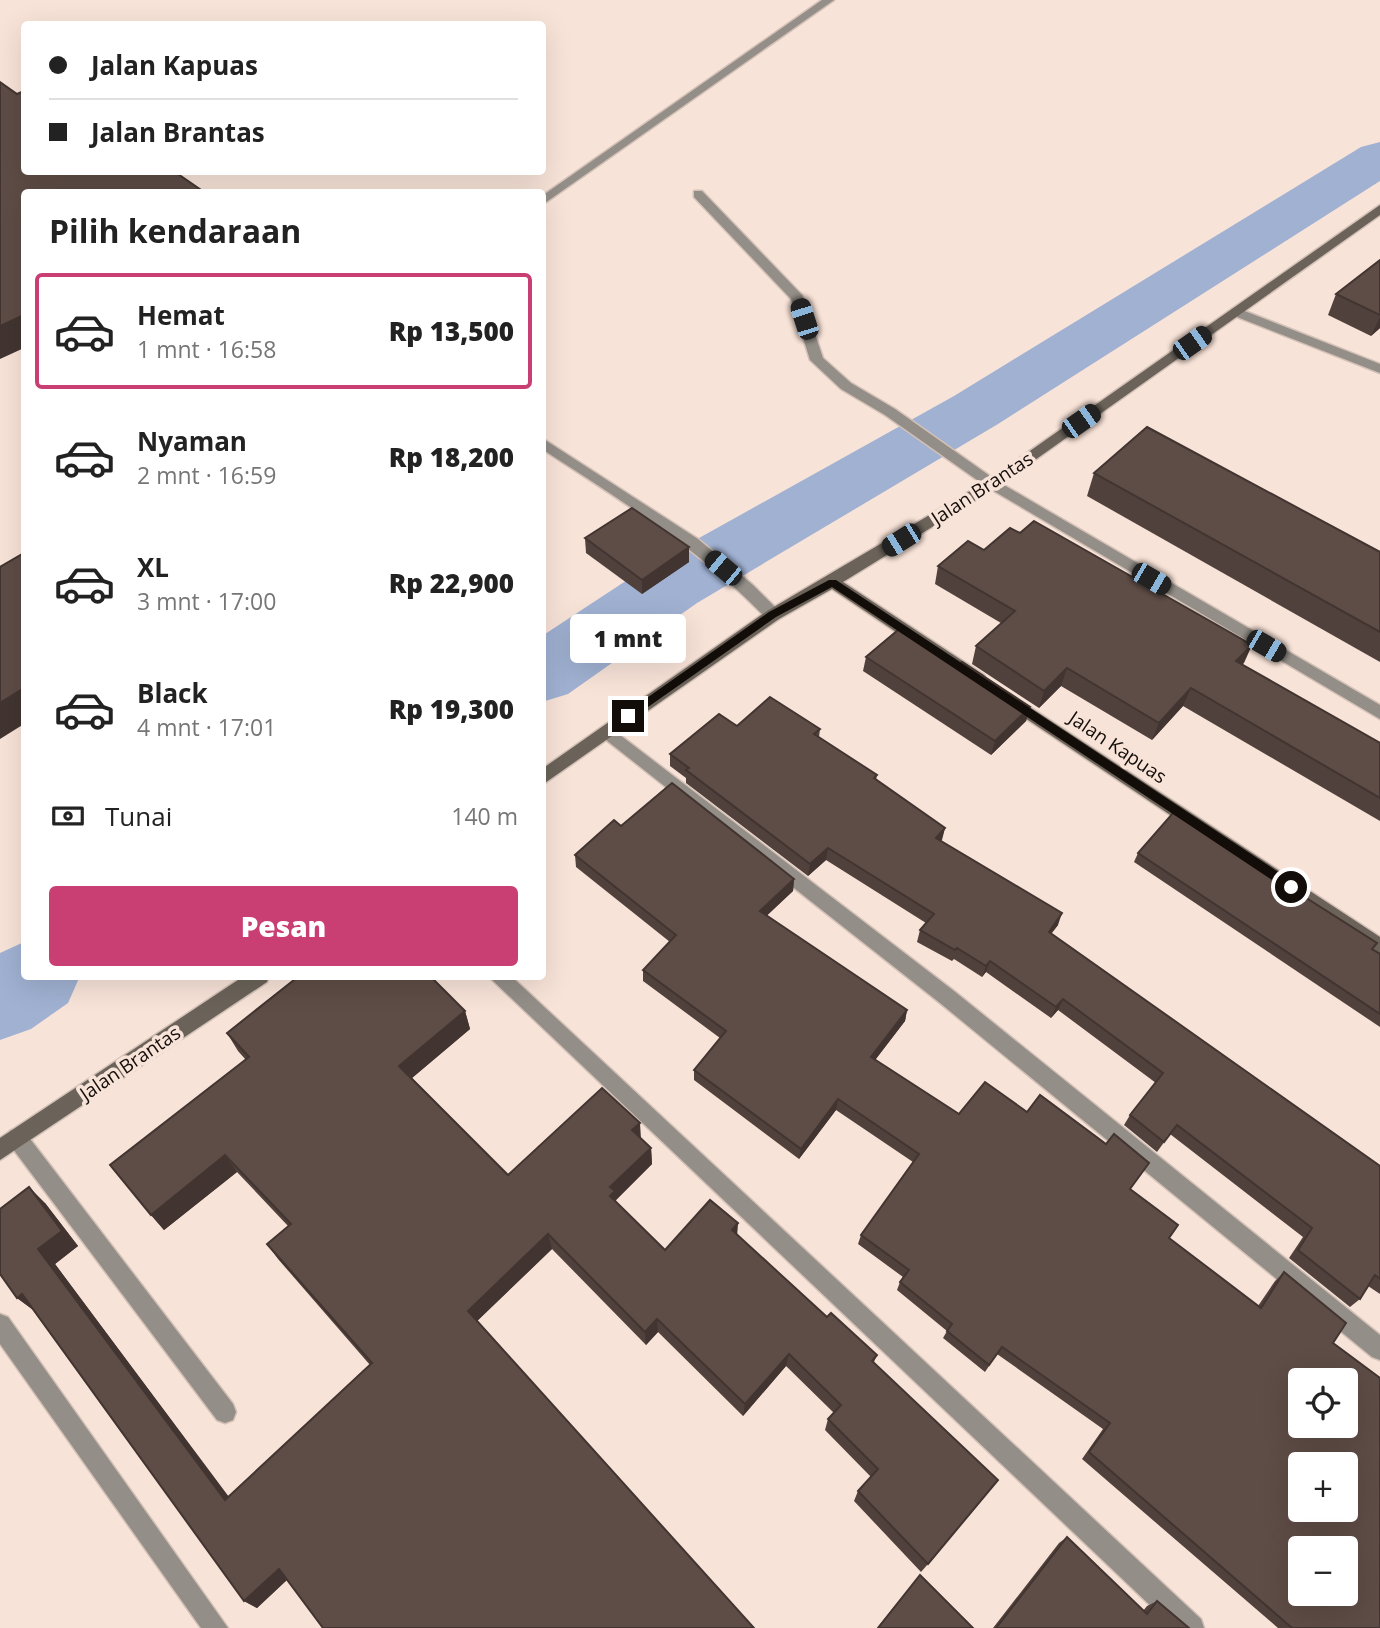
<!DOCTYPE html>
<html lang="id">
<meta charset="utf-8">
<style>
:root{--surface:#fff;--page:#f2f2f2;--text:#222;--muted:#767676;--line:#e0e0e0;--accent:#c93f74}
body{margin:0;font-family:"Open Sans",sans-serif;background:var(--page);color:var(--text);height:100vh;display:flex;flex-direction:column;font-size:26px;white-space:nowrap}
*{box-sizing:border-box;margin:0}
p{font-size:23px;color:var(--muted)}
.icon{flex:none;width:38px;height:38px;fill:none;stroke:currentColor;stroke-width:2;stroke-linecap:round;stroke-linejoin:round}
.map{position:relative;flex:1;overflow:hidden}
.drawer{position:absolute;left:21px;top:189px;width:525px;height:791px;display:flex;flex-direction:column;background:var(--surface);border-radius:7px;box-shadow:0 7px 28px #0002}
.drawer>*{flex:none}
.top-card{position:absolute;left:21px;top:21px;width:525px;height:154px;border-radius:7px;box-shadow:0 7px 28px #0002;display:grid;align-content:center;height:154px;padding:0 28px;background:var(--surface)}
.fabs{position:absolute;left:1288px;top:1368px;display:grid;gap:14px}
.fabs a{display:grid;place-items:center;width:70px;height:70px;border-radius:7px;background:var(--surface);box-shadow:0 7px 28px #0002;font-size:35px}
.end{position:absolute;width:32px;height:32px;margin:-16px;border:9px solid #130d09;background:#fff;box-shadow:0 0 0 4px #fff}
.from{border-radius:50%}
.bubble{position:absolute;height:49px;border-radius:7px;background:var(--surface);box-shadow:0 7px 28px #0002;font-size:23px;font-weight:800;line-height:49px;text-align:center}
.car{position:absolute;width:21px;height:42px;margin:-21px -10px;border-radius:9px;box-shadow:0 0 5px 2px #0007;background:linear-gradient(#222 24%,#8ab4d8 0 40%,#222 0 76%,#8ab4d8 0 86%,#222 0)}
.top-card b{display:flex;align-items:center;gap:24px;height:66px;font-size:26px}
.top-card b+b{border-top:2px solid var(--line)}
.top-card i{width:18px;height:18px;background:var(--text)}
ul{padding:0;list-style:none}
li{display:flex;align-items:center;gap:21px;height:116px;margin:0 14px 10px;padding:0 14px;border:4px solid transparent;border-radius:7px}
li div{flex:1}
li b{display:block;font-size:26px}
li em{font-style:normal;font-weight:800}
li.active{border-color:var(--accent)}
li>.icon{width:63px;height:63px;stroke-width:1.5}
h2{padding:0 28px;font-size:32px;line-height:84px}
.pay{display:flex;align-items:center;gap:18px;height:77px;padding:0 28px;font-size:26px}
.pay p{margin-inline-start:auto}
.cta{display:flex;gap:14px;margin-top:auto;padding:14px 28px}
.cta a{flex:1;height:80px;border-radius:7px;background:var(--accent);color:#fff;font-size:28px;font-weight:800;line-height:80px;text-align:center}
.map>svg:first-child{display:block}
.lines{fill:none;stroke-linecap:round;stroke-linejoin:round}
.river{fill:#a0b1d2;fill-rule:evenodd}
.service-casing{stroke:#d3c1b7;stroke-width:3}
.minor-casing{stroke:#d3c1b7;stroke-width:3}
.secondary-casing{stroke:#d3c1b7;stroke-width:3}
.service{fill:#938e87;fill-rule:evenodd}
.minor{fill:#938e87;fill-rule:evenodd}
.secondary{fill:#6b6359;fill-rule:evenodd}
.wall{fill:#51413c}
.shaded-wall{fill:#423531}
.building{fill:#5e4c46;stroke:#423531;stroke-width:2;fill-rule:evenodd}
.route{fill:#130d09}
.labels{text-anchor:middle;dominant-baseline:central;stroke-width:7;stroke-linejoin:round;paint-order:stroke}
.street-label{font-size:19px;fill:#130d09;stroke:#f8e3d8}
</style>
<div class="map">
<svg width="1380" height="1628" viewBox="0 0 1380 1628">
<rect width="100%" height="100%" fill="#f8e3d8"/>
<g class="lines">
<g class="river">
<path d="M1380,142V181L998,424L697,603L568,694L542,702V636L647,567L954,396L1361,147Z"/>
<path d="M24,942V976H80L68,1003L31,1029L0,1040V953Z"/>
</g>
<defs>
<g id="service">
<path d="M822,0H834L542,205V196Z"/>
<path d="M694,191H702L802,295L823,358L851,383L895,409L997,481L1380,705V719L987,487L885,415L841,389L810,360L791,299L694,197Z"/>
<path d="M1237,308L1380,364V373L1232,315V309Z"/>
<path d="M542,438L698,539L753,585L779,611L781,615L779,619H767C701,550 622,501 542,449Z"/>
<path d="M17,1128L24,1131L233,1404L236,1412L233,1420L225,1423L217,1420L10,1145L7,1138L10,1131Z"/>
<path d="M0,1314L8,1317L228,1628H201L0,1344Z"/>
</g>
<g id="minor">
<path d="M607,725L954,991L1380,1335V1360L1372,1357L940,1003L601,736L599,731Z"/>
<path d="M488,976H511L1201,1619L1204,1628H1174Z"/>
</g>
<g id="secondary">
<path d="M1380,205V215L997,487L843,582L984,675L986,679L984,683H972L832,589L779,619L542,785V769L767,611L987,481Z"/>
<path d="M1010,694L1380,937V955L1004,704L1002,700L1004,696Z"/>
<path d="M244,976H269L267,982L0,1160V1138Z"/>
</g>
</defs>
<use href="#service" class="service-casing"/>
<use href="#minor" class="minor-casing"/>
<use href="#secondary" class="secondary-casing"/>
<use href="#service" class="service"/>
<use href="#minor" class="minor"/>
<use href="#secondary" class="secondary"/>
</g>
<g class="wall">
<path d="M1380,260V328L1371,336L1328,315L1336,294Z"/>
<path d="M1094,473L1380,552V662L1087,496Z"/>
<path d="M1020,533L1252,645L1242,664L1380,743V821L1183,706L1152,740L1061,686L1039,708L972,664L976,646L1001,623L935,584L938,566L984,550Z"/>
<path d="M585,538L689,547V562L642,594L586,553Z"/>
<path d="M866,657L1030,707L1026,721L991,755L863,671Z"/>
<path d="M737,726L820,729L819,737L877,775L876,780L945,828L941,841L1058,925L1051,934L1380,1166V1294L1368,1286L1360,1299L1350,1307L1289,1258L1303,1237L1170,1134L1157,1152L1124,1125L1130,1115L1156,1083L1058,1010L1051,1018L986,972L982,977L954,959L952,961L917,942L920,930L926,923L826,860L808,876L686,783V778L670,766V754Z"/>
<path d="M621,826L794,879L793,891L766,916L907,1010L905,1021L875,1060L959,1114L1130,1190L1169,1238L1258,1306L1275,1281L1284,1272L1333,1343L1380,1628H1278L1082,1459L1103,1429L997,1354L985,1372L943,1338L947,1331L897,1290L900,1282L903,1277L858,1244L861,1235L913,1162L836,1110L799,1159L694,1080V1070L720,1038L643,981V970L670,942L576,867L575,855Z"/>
<path d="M1138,853L1372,949L1380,954V1027L1134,862Z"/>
<path d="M465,1011L470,1029L412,1078L508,1175L641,1138L651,1148L652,1164L616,1200V1203L665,1250L737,1235L827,1317L877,1355L874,1362L928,1564L921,1572L854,1501L858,1491L871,1477L825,1430L828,1419L834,1413L786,1366L743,1416L658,1332L646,1345L552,1249L477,1321L287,1580L257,1608L244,1601L33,1310L17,1298L45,1203L78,1246L55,1264L228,1497L370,1365L278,1259L267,1244L288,1226L237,1172L164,1230L151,1215L246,1060L238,1051L227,1033Z"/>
<path d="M1067,1537L1143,1611L1147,1606L1157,1601L1189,1628H993L1059,1543Z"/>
<path d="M920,1575L973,1628H877Z"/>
</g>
<g class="shaded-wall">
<path d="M24,315V348L0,359V326Z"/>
<path d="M1380,317V328L1371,336Z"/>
<path d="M689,547V562L642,594V580Z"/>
<path d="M1252,645L1244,663L1228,679L1236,661Z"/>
<path d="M1067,668L1061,686L1039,708L1044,691Z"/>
<path d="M24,688V724L0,739V703Z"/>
<path d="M1191,688L1183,706L1152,740L1159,723Z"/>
<path d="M1030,707L1026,721L991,755L995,741Z"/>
<path d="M945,828L942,840L933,850L936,838Z"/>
<path d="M828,848L826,860L808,876L810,864Z"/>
<path d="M794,879L793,891L759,923L760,911Z"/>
<path d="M1062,913L1058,925L1044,943L1049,932Z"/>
<path d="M990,961L986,972L982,977L986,966Z"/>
<path d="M1063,999L1058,1010L1051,1018L1056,1007Z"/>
<path d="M907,1010L905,1021L869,1068L871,1057Z"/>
<path d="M465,1011L470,1029L406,1083L399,1066Z"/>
<path d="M838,1099L836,1110L799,1159L801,1149Z"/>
<path d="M640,1123L641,1139L632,1130Z"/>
<path d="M651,1148L652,1164L616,1200L617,1207L610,1196V1187Z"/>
<path d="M225,1155L237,1172L164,1230L151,1215Z"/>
<path d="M29,1187L45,1203L78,1246L55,1264L238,1509L225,1500L38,1249Z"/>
<path d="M738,1223L737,1238L732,1230Z"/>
<path d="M548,1234L552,1249L473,1325L468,1311Z"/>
<path d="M22,1294L35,1311L17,1298Z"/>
<path d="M657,1319L658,1332L646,1345L645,1332Z"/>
<path d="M789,1354L786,1366L743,1416L745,1404Z"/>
<path d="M279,1569L291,1576L257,1608L244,1601Z"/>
</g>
<g class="building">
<path d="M0,82L17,94L24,91V172H175L204,192H24V315L0,326Z"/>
<path d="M1380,260V315L1336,294Z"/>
<path d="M1147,427L1380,552V632L1094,473Z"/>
<path d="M632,508L689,547L642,580L585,538Z"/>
<path d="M1034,521L1252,645L1236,661L1380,743V798L1191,688L1159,723L1067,668L1044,691L976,646L1015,611L938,566L968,541L984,550L1010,528L1020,533Z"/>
<path d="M24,553V688L0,703V567Z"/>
<path d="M898,630L956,667L962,662L1030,707L995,741L866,657Z"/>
<path d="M770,697L820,729L814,734L877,775L874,778L945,828L936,838L1062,913L1049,932L1380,1166V1279L1375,1275L1360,1299L1298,1250L1312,1228L1177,1125L1164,1142L1130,1115L1163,1073L1063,999L1056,1007L990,961L986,966L957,948L955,950L920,930L934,914L828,848L810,864L686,770L689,768L670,754L719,714L737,726Z"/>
<path d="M672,783L794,879L760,911L907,1010L871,1057L959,1114L985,1082L1027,1112L1040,1095L1106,1144L1114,1134L1149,1163L1130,1189L1178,1225L1169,1238L1261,1308L1284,1272L1346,1323L1333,1343L1380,1378V1628H1292L1089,1452L1110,1423L1002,1347L989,1365L947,1331L952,1324L900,1282L909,1270L861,1235L919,1154L838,1099L801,1149L694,1070L726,1031L643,970L676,935L575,855L614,820L621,826ZM1300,1381H1346V1426H1300ZM1300,1465H1346V1510H1300ZM1300,1549H1346V1594H1300Z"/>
<path d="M1173,813L1377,943L1372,949L1380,954V1014L1138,853Z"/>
<path d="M299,976H430L465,1011L399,1066L508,1175L602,1088L640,1123L632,1130L651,1148L610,1187L615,1191L610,1196L665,1250L710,1200L738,1223L732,1230L827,1317L831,1313L877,1355L872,1361L998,1480L928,1564L858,1491L878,1469L828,1419L841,1405L789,1354L745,1404L657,1319L645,1332L548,1234L468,1311L754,1628H323L279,1569L244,1601L22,1294L17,1298L0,1274V1209L29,1187L62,1231L38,1249L225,1500L372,1363L267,1244L291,1224L225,1155L151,1215L110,1165L249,1057L227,1033Z"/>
<path d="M1067,1537L1147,1614L1157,1601L1189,1628H996Z"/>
<path d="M920,1575L973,1628H878Z"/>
</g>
<path class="route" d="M829,580H836L1295,883V890H1287L832,587L776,617L631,719H624V714L769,612Z"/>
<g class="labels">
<g class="street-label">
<text transform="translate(982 488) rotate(-33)">Jalan Brantas</text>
<text transform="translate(1118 747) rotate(34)">Jalan Kapuas</text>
<text transform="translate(130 1063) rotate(-34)">Jalan Brantas</text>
</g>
</g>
</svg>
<div class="fabs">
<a><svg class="icon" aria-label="locate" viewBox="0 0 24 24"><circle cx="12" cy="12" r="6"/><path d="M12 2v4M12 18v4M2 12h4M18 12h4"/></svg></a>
<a>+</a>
<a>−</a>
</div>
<i class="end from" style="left:1291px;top:887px"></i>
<i class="end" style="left:628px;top:716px"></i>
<div class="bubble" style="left:570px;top:614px;width:116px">1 mnt</div>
<i class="car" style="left:804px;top:319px;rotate:342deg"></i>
<i class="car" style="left:1192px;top:343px;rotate:55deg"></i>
<i class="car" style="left:1081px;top:421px;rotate:55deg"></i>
<i class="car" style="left:901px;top:540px;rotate:238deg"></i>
<i class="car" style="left:723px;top:568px;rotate:310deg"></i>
<i class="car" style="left:1151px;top:579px;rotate:120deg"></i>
<i class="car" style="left:1266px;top:646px;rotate:120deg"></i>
<div class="top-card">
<b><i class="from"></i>Jalan Kapuas</b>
<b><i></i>Jalan Brantas</b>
</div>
<section class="drawer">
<h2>Pilih kendaraan</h2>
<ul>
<li class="active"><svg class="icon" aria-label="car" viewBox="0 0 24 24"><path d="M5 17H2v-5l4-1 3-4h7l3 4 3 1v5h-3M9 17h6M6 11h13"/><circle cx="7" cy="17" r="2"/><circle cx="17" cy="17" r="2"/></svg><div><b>Hemat</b><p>1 mnt · 16:58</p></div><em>Rp 13,500</em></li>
<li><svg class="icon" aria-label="car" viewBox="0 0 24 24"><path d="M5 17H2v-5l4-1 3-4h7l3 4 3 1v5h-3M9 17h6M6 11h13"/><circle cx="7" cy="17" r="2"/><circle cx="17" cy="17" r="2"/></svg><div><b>Nyaman</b><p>2 mnt · 16:59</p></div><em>Rp 18,200</em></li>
<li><svg class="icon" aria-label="car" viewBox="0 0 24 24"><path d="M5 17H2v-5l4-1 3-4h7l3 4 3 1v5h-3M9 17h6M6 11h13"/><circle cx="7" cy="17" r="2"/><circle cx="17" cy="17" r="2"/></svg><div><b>XL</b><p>3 mnt · 17:00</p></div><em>Rp 22,900</em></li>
<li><svg class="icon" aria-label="car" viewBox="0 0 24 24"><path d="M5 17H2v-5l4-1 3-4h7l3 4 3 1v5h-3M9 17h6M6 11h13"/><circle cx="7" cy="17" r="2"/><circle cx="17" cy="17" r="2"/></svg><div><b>Black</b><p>4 mnt · 17:01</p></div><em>Rp 19,300</em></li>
</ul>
<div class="pay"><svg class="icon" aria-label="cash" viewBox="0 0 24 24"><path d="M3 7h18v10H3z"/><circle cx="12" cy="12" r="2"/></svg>Tunai<p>140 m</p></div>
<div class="cta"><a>Pesan</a></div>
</section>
</div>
